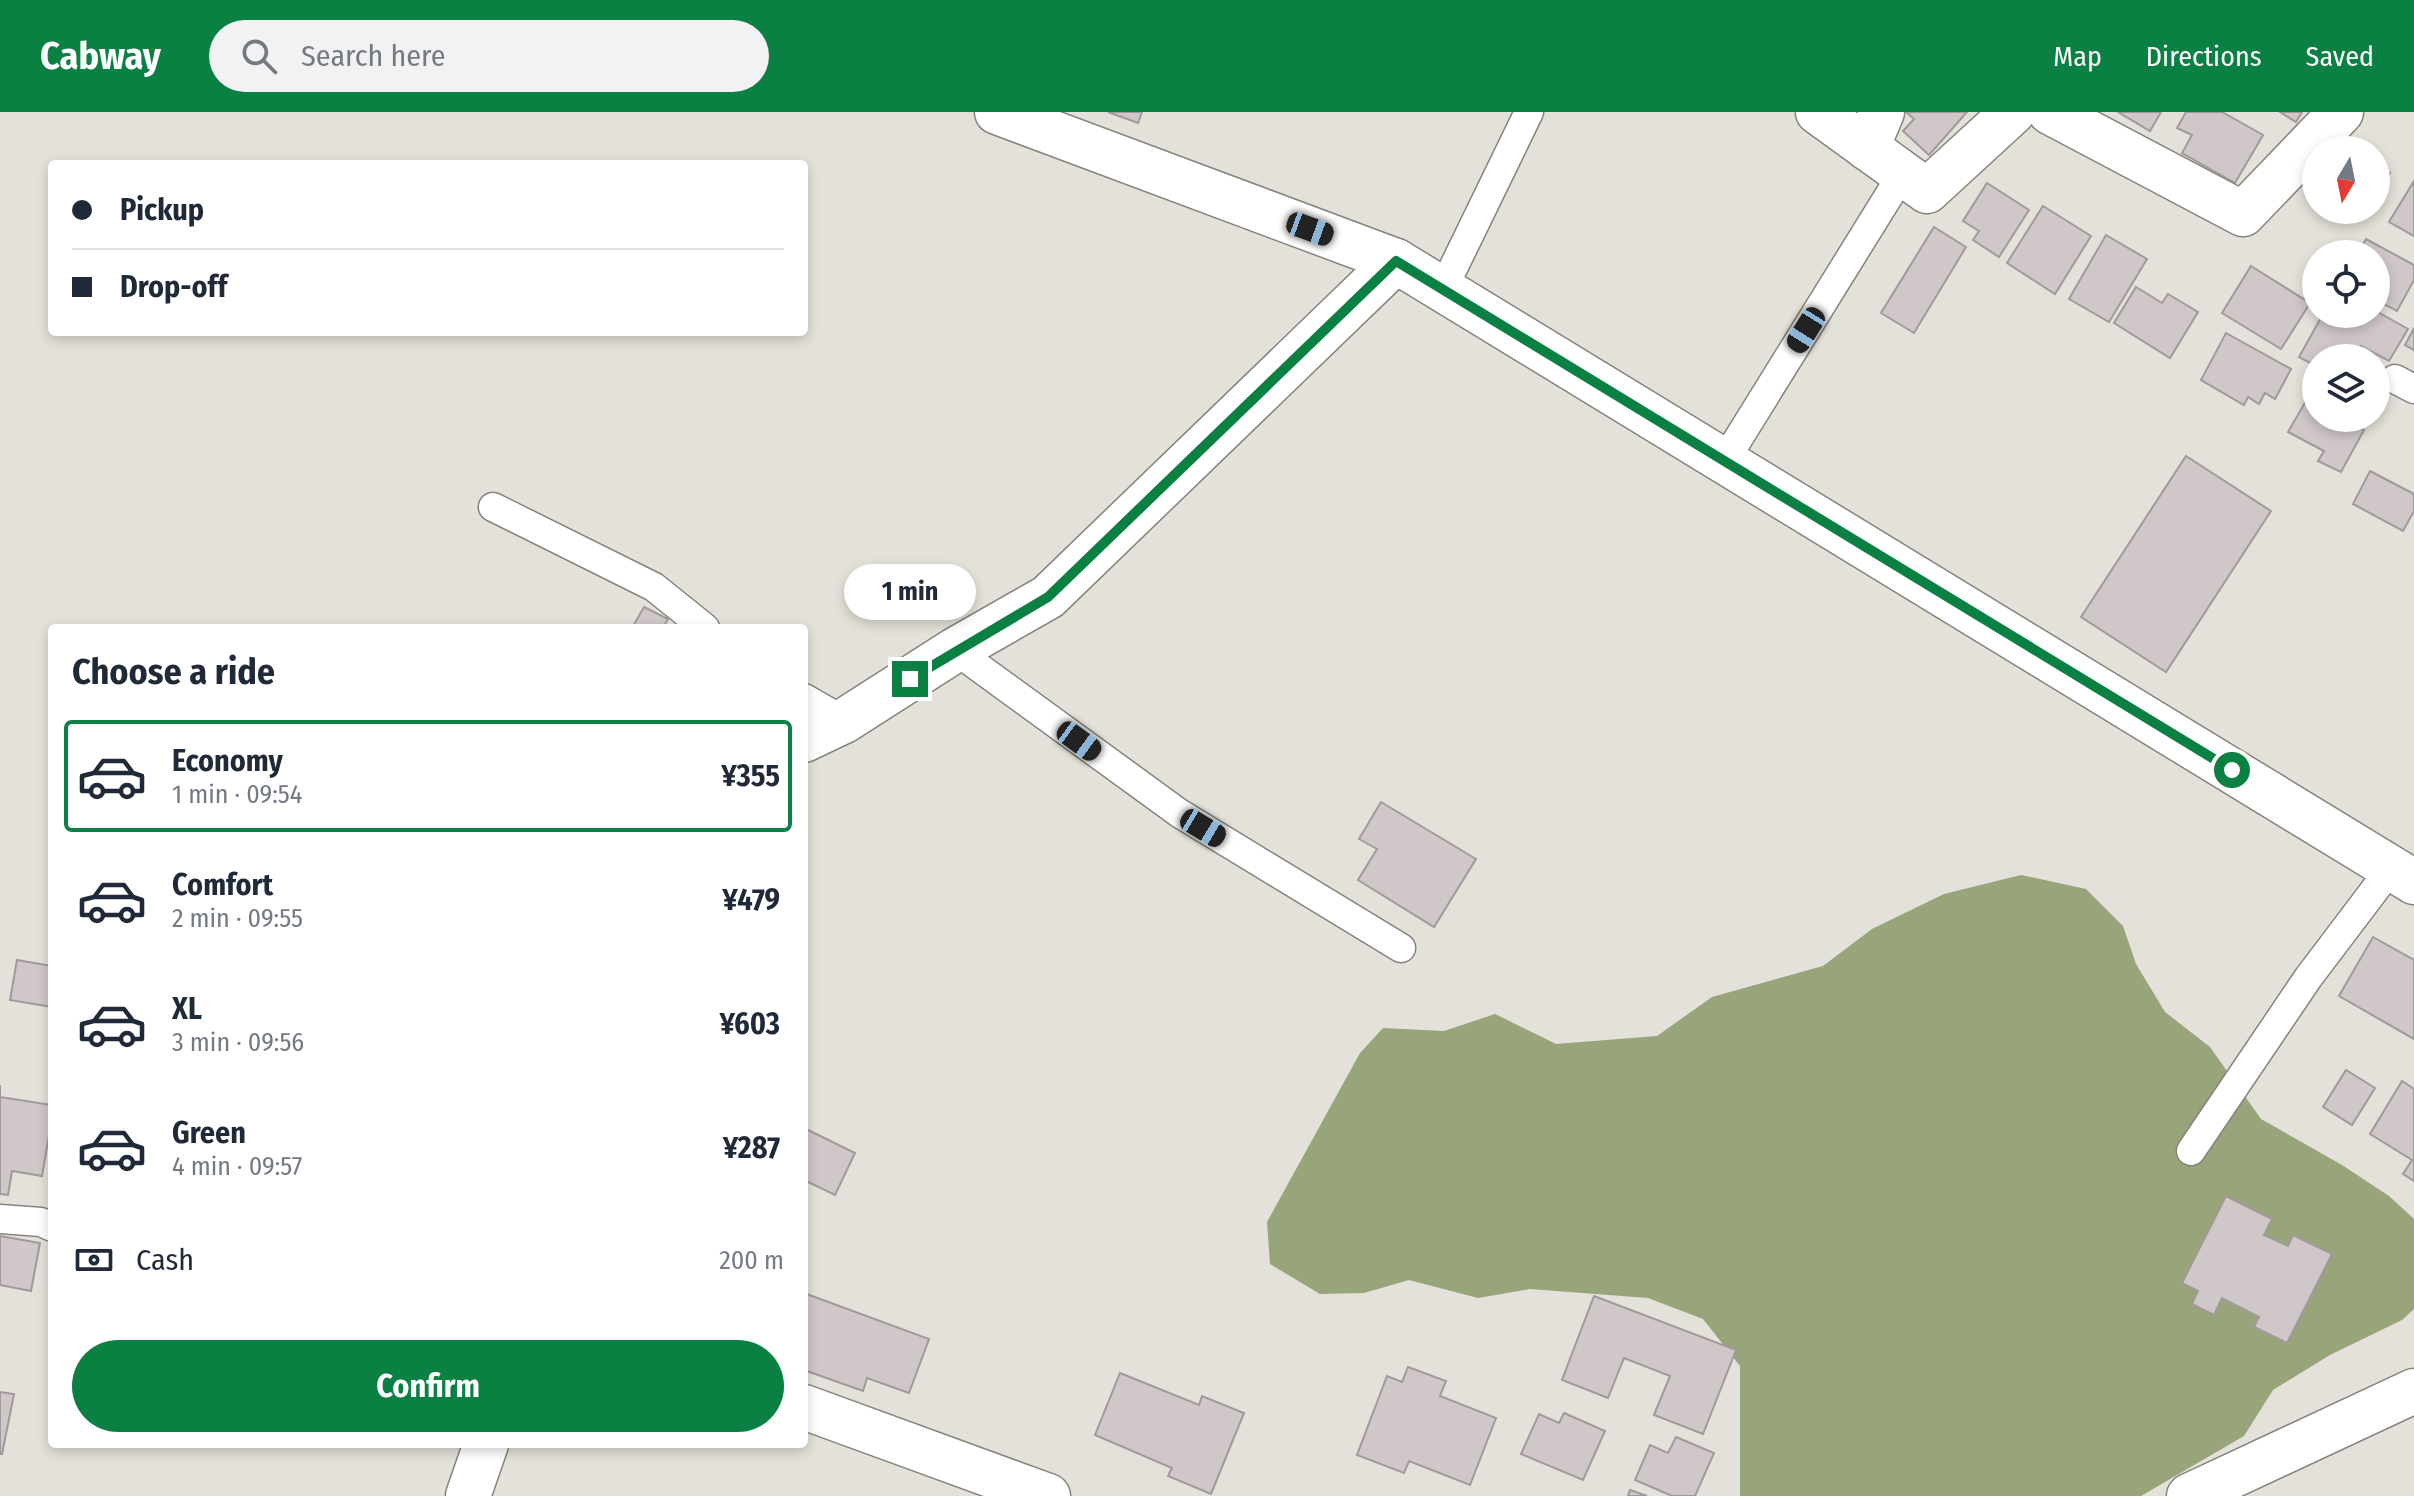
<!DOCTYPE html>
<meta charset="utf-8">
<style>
:root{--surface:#fff;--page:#f2f2f3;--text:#1f2937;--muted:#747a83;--line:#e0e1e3;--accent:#0b8043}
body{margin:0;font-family:"Fira Sans Condensed",sans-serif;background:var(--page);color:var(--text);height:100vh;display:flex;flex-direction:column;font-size:30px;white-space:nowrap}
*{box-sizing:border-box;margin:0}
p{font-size:26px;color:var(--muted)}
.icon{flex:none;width:44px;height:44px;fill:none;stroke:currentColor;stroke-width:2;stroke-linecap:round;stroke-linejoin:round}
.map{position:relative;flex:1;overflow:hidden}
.drawer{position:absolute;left:48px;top:512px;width:760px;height:824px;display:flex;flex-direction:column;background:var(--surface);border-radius:8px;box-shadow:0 4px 12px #0003}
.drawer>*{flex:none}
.banner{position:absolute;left:48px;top:48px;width:760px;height:176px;border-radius:8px;box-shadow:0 4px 12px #0003;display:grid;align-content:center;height:176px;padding:0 24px;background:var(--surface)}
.needle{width:52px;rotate:190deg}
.tools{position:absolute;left:2302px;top:24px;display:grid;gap:16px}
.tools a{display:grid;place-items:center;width:88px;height:88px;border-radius:50%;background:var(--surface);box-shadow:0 4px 12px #0003;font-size:40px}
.end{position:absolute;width:36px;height:36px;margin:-18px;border:10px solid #0b8043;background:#fff;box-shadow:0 0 0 4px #fff}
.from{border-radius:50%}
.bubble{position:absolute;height:56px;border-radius:28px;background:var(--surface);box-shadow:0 4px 12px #0003;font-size:26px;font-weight:700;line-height:56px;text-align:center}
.car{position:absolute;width:24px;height:48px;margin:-24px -12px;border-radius:10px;box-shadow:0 0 6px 2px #0007;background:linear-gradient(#222 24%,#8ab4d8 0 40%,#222 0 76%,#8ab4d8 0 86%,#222 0)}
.banner b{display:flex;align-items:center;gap:28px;height:76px;font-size:30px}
.banner b+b{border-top:2px solid var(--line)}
.banner i{width:20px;height:20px;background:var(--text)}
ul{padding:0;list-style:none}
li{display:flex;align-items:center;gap:24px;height:112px;margin:0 16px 12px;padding:0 8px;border:4px solid transparent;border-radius:8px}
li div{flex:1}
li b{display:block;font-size:30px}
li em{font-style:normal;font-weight:700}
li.on{border-color:var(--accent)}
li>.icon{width:72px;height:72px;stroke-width:1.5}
h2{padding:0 24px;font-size:36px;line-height:96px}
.pay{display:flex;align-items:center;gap:20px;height:88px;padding:0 24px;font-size:30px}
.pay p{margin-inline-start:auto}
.action{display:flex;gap:16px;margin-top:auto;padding:16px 24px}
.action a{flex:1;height:92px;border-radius:48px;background:var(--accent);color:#fff;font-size:32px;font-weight:700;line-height:92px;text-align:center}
header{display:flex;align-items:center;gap:48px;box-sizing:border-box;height:112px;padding:0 40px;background:var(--accent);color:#fff}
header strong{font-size:38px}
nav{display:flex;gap:44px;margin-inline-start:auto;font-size:28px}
.search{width:560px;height:72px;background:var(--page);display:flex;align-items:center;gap:20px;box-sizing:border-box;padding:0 28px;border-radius:44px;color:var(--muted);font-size:30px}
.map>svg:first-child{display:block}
.forest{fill:#98a47a}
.building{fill:#d0c7c9;stroke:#a1999b;stroke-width:2}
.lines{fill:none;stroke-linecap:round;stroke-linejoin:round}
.service-casing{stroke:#85847c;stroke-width:31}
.minor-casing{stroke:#85847c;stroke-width:47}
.service{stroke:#fff;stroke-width:28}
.minor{stroke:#fff;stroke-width:44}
.route{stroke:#0b8043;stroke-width:10}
</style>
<header>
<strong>Cabway</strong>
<div class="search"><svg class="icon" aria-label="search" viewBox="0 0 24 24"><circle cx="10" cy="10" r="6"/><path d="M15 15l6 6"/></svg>Search here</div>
<nav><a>Map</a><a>Directions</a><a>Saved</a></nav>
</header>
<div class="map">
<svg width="2414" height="1384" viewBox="0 0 2414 1384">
<rect width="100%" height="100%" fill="#e3e1d9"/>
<path class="forest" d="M2021,763L2086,777L2123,814L2136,852L2165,900L2210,935L2261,1007L2342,1053L2389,1084L2414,1107V1197L2402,1208L2330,1243L2273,1278L2244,1324L2141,1384H1740V1254L1703,1207L1648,1186L1530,1177L1478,1186L1409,1168L1364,1181L1320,1182L1270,1152L1267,1110L1360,941L1383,916L1444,919L1495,902L1556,932L1657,924L1712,885L1823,854L1872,817L1944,782Z"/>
<g class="building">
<path d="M1108,0H1142L1138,11Z"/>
<path d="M1906,0H1967L1929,43L1903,19L1914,7Z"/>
<path d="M2118,0H2161L2150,19Z"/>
<path d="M2186,0H2222L2263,23L2235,71L2182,41L2192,23L2177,16Z"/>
<path d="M2280,0H2302L2296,10Z"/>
<path d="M2376,54L2390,61L2376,84Z"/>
<path d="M2414,69V124L2389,110Z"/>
<path d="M1987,71L2029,98L1999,145L1973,128L1979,119L1963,109Z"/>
<path d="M2043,94L2091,124L2055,182L2007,151Z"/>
<path d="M1934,115L1966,135L1914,221L1881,201Z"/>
<path d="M2106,123L2147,147L2109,210L2069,187Z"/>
<path d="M2366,127L2414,153V168L2397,199L2376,188V142H2358Z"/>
<path d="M2251,154L2310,191L2281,237L2222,201Z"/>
<path d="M2136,175L2162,191L2168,182L2198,200L2170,246L2114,211Z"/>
<path d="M2376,199L2408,217L2389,249L2361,234L2354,246H2316V254L2299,245L2323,202H2376Z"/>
<path d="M2414,216V238L2405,233Z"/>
<path d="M2226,221L2291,257L2275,287L2265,281L2259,292L2248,285L2244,293L2201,268Z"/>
<path d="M2307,287L2316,292V306H2342L2364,318L2341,360L2318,349L2324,339L2288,320Z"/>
<path d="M2186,344L2271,399L2166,560L2081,505Z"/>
<path d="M2370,359L2414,382V399L2403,419L2353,392Z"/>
<path d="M644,495L668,507L663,516H632Z"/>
<path d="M1381,690L1476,747L1434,815L1358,768L1377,737L1359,727Z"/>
<path d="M2373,825L2414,848V927L2339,884Z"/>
<path d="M17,848L52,854V895L10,888Z"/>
<path d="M2346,958L2375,976L2352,1013L2323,995Z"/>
<path d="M2402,969L2414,977V1069L2403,1062L2412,1048L2370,1022Z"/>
<path d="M0,973V985L52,993V1024L49,1023L42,1064L12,1059L8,1083L0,1082Z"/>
<path d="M804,1016L855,1041L835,1083L804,1068Z"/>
<path d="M2226,1084L2272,1107L2264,1123L2288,1134L2293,1123L2332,1142L2287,1231L2254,1215L2259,1205L2222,1186L2214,1203L2192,1192L2198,1179L2182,1171Z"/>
<path d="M0,1124L40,1131L31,1179L0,1173Z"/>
<path d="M804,1181L929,1227L909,1281L867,1266L863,1279L804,1258Z"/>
<path d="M1594,1184L1736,1238L1703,1322L1654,1303L1670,1264L1624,1246L1608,1286L1562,1268Z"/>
<path d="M1408,1255L1446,1269L1440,1284L1496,1306L1470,1373L1409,1349L1404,1361L1357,1343L1387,1264L1402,1270Z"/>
<path d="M1120,1261L1199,1293L1202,1284L1244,1301L1211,1382L1168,1364L1172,1356L1095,1323Z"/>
<path d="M0,1280L14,1282L2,1342H0Z"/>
<path d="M1564,1301L1605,1319L1583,1368L1521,1342L1539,1302L1559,1311Z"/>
<path d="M1676,1325L1714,1341L1695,1384H1672L1635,1368L1650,1333L1668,1341Z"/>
<path d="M1630,1378L1647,1384H1628Z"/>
</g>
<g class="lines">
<defs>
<g id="service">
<path d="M1442,179L1529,0"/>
<path d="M2395,267L2414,277"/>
<path d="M1725,348L1903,61"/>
<path d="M493,395L654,475L705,516"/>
<path d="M955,538L1179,701L1401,836"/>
<path d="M804,586L844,609"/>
<path d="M2191,1039L2308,866L2392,755"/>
<path d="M0,1107L41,1110L52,1115"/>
</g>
<g id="minor">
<path d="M997,0L1396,149L2414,770"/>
<path d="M1818,0L1927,79L2013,0"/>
<path d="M2050,0L2243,102L2341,0"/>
<path d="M1867,36L1882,0"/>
<path d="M804,628L844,609L955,538L1048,485L1396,149"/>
<path d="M804,1295L1048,1384"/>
<path d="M468,1384L486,1332"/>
<path d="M2189,1384L2414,1279"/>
</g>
</defs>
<use href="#service" class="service-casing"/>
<use href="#minor" class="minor-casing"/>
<use href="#service" class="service"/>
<use href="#minor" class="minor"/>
</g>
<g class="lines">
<path class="route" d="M910,567L1048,485L1396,149L2232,658"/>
</g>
</svg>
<div class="tools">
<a><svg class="needle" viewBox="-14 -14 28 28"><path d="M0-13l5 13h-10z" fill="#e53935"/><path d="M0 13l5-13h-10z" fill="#747a83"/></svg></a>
<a><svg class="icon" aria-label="locate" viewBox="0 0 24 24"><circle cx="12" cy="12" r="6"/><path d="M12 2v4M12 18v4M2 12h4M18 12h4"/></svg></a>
<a><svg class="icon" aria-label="layers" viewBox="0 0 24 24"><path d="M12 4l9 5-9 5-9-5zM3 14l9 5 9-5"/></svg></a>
</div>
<i class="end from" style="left:2232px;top:658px"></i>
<i class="end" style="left:910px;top:567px"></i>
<div class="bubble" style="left:844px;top:452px;width:132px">1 min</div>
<i class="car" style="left:1310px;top:117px;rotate:110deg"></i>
<i class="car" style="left:1806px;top:218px;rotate:212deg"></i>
<i class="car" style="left:1079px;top:629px;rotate:126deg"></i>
<i class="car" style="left:1203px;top:716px;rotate:121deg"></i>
<div class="banner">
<b><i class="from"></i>Pickup</b>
<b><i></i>Drop-off</b>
</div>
<section class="drawer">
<h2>Choose a ride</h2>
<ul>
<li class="on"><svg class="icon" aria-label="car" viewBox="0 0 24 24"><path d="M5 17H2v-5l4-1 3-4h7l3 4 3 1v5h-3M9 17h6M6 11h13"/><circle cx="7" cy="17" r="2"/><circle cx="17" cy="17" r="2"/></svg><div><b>Economy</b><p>1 min · 09:54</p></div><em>¥355</em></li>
<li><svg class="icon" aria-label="car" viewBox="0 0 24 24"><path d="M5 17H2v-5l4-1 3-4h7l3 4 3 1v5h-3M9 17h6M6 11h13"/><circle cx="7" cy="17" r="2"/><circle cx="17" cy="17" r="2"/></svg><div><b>Comfort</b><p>2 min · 09:55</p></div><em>¥479</em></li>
<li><svg class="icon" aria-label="car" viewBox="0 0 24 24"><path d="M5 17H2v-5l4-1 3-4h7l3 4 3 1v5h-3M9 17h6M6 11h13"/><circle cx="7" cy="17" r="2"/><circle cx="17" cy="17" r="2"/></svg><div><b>XL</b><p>3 min · 09:56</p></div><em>¥603</em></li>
<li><svg class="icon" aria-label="car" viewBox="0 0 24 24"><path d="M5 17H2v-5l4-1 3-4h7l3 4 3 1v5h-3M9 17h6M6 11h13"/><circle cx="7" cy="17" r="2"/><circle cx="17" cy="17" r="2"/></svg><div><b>Green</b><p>4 min · 09:57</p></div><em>¥287</em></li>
</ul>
<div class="pay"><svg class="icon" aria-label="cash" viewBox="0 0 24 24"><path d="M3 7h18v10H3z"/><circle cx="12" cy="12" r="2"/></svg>Cash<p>200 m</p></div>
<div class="action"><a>Confirm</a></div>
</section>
</div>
